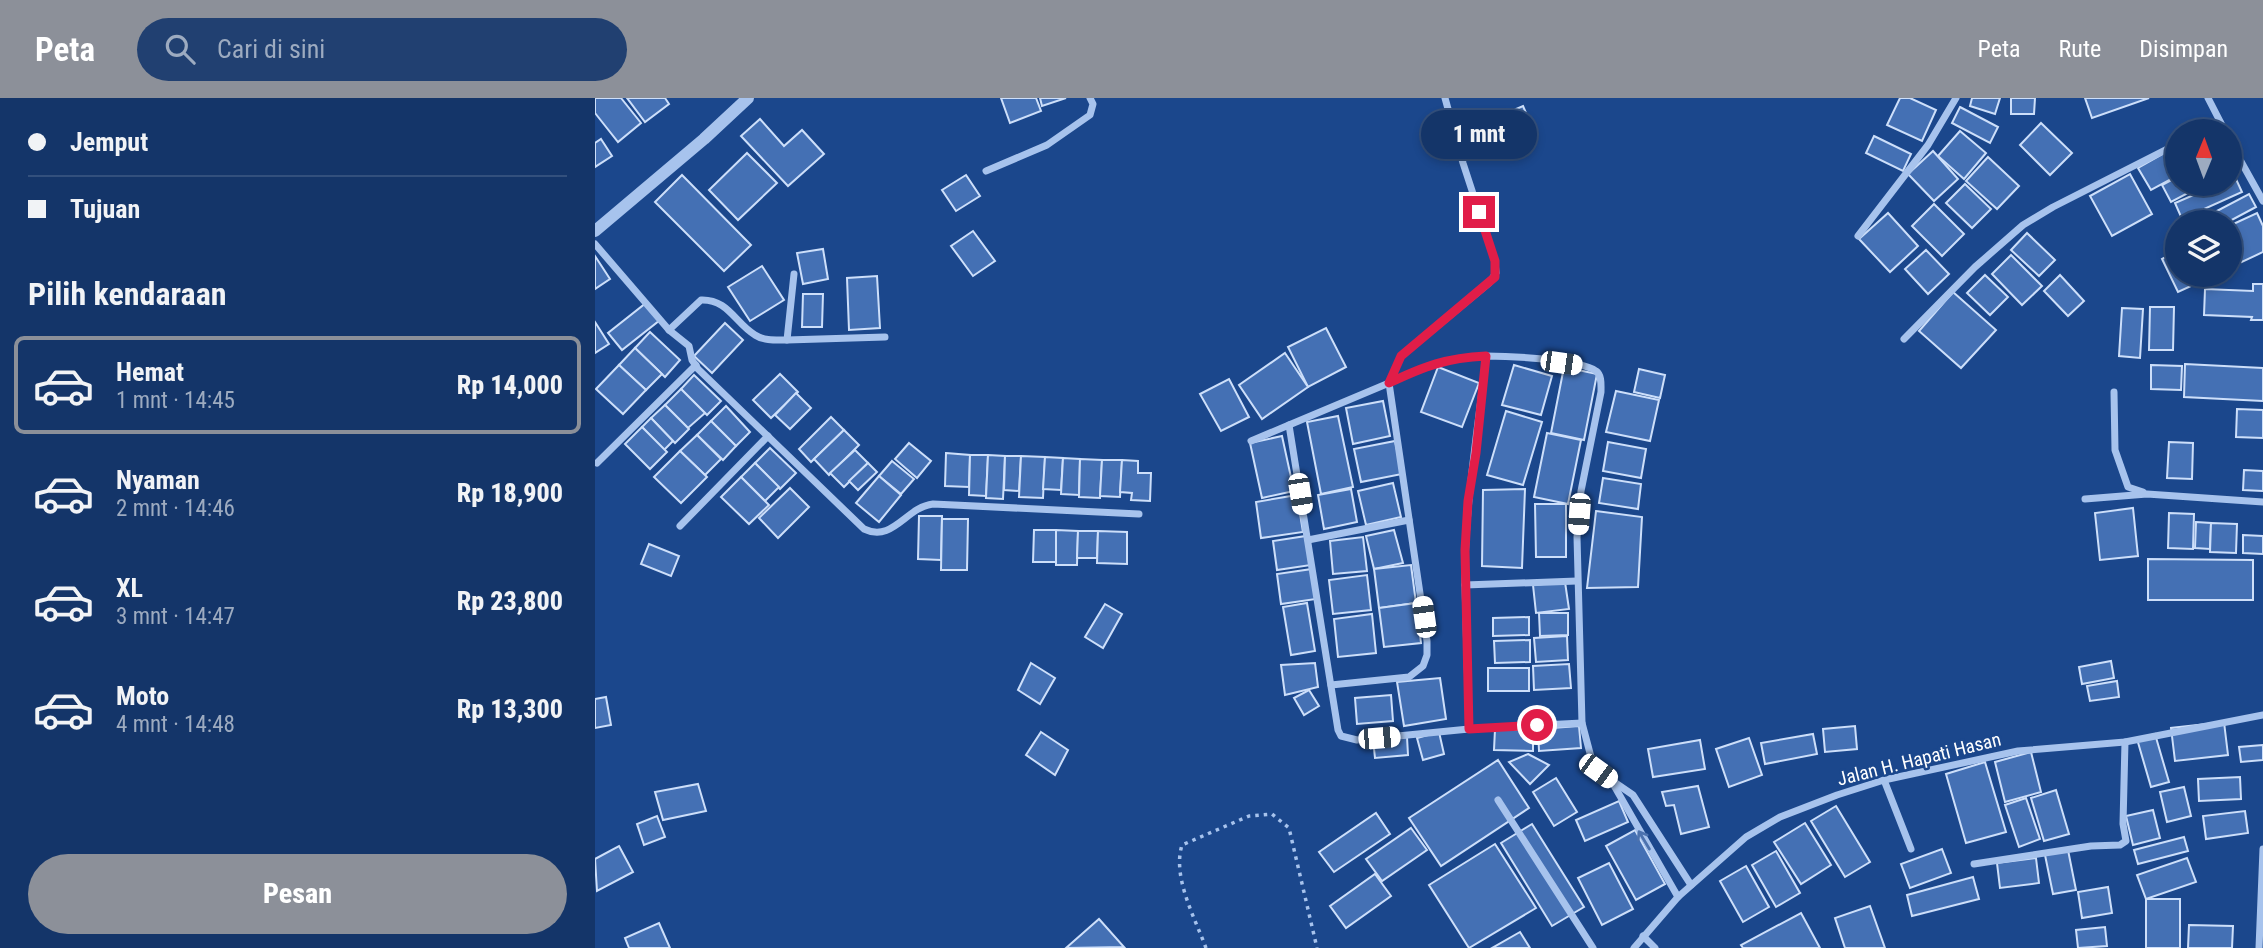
<!DOCTYPE html>
<html lang="id">
<meta charset="utf-8">
<style>
:root{--surface:#143569;--page:#214071;--text:#f1f3f6;--muted:#9dabc0;--line:#33507d;--accent:#8c9099}
body{margin:0;font-family:"Roboto Condensed",sans-serif;background:var(--page);color:var(--text);height:100vh;display:flex;flex-direction:column;font-size:26px;white-space:nowrap}
*{box-sizing:border-box;margin:0}
p{font-size:23px;color:var(--muted)}
.icon{flex:none;width:38px;height:38px;fill:none;stroke:currentColor;stroke-width:2;stroke-linecap:round;stroke-linejoin:round}
.map{position:relative;flex:1;overflow:hidden}
.side{display:flex;flex-direction:column;background:var(--surface);width:595px}
.side>*{flex:none}
.hud{display:grid;align-content:center;height:154px;padding:0 28px;background:var(--surface)}
.needle{width:46px;rotate:1deg}
.tools{position:absolute;left:1570px;top:21px;display:grid;gap:14px}
.tools a{display:grid;place-items:center;width:77px;height:77px;border-radius:50%;background:var(--surface);box-shadow:0 4px 10px #0003,0 0 0 2px var(--line);font-size:35px}
.end{position:absolute;width:32px;height:32px;margin:-16px;border:9px solid #e11d48;background:#fff;box-shadow:0 0 0 4px #fff}
.from{border-radius:50%}
.bubble{position:absolute;height:49px;border-radius:24px;background:var(--surface);box-shadow:0 4px 10px #0003,0 0 0 2px var(--line);font-size:23px;font-weight:800;line-height:49px;text-align:center}
.car{position:absolute;width:21px;height:42px;margin:-21px -10px;border-radius:9px;box-shadow:0 0 5px 2px #0007;background:linear-gradient(#fff 24%,#345 0 40%,#fff 0 76%,#345 0 86%,#fff 0)}
.hud b{display:flex;align-items:center;gap:24px;height:66px;font-size:26px}
.hud b+b{border-top:2px solid var(--line)}
.hud i{width:18px;height:18px;background:var(--text)}
ul{padding:0;list-style:none}
li{display:flex;align-items:center;gap:21px;height:98px;margin:0 14px 10px;padding:0 14px;border:4px solid transparent;border-radius:10px}
li div{flex:1}
li b{display:block;font-size:26px}
li em{font-style:normal;font-weight:800}
li.selected{border-color:var(--accent)}
li>.icon{width:63px;height:63px;stroke-width:1.5}
h2{padding:0 28px;font-size:32px;line-height:84px}
.button{display:flex;gap:14px;margin-top:auto;padding:14px 28px}
.button a{flex:1;height:80px;border-radius:42px;background:var(--accent);color:#fff;font-size:28px;font-weight:800;line-height:80px;text-align:center}
header{display:flex;align-items:center;gap:42px;box-sizing:border-box;height:98px;padding:0 35px;background:var(--accent);color:#fff}
header strong{font-size:33px}
nav{display:flex;gap:38px;margin-inline-start:auto;font-size:24px}
.search{width:490px;height:63px;background:var(--page);display:flex;align-items:center;gap:18px;box-sizing:border-box;padding:0 24px;border-radius:38px;color:var(--muted);font-size:26px}
main{display:flex;flex:1;min-height:0}
.map>svg:first-child{display:block}
.building{fill:#4470b4;stroke:#cddffa;stroke-width:2}
.lines{fill:none;stroke-linecap:round;stroke-linejoin:round}
.path{stroke:#a7c3ed;stroke-width:3.5;stroke-dasharray:3.5 5;stroke-linecap:butt}
.minor{stroke:#a7c3ed;stroke-width:7}
.tertiary{stroke:#a7c3ed;stroke-width:12}
.oneway{stroke:#4c72ae}
.route{stroke:#e11d48;stroke-width:9}
.labels{text-anchor:middle;dominant-baseline:central;stroke-width:5;stroke-linejoin:round;paint-order:stroke}
.street-label{font-size:19px;fill:#fff;stroke:#1b478c}
</style>
<header>
<strong>Peta</strong>
<div class="search"><svg class="icon" aria-label="search" viewBox="0 0 24 24"><circle cx="10" cy="10" r="6"/><path d="M15 15l6 6"/></svg>Cari di sini</div>
<nav><a>Peta</a><a>Rute</a><a>Disimpan</a></nav>
</header>
<main>
<section class="side">
<div class="hud">
<b><i class="from"></i>Jemput</b>
<b><i></i>Tujuan</b>
</div>
<h2>Pilih kendaraan</h2>
<ul>
<li class="selected"><svg class="icon" aria-label="car" viewBox="0 0 24 24"><path d="M5 17H2v-5l4-1 3-4h7l3 4 3 1v5h-3M9 17h6M6 11h13"/><circle cx="7" cy="17" r="2"/><circle cx="17" cy="17" r="2"/></svg><div><b>Hemat</b><p>1 mnt · 14:45</p></div><em>Rp 14,000</em></li>
<li><svg class="icon" aria-label="car" viewBox="0 0 24 24"><path d="M5 17H2v-5l4-1 3-4h7l3 4 3 1v5h-3M9 17h6M6 11h13"/><circle cx="7" cy="17" r="2"/><circle cx="17" cy="17" r="2"/></svg><div><b>Nyaman</b><p>2 mnt · 14:46</p></div><em>Rp 18,900</em></li>
<li><svg class="icon" aria-label="car" viewBox="0 0 24 24"><path d="M5 17H2v-5l4-1 3-4h7l3 4 3 1v5h-3M9 17h6M6 11h13"/><circle cx="7" cy="17" r="2"/><circle cx="17" cy="17" r="2"/></svg><div><b>XL</b><p>3 mnt · 14:47</p></div><em>Rp 23,800</em></li>
<li><svg class="icon" aria-label="car" viewBox="0 0 24 24"><path d="M5 17H2v-5l4-1 3-4h7l3 4 3 1v5h-3M9 17h6M6 11h13"/><circle cx="7" cy="17" r="2"/><circle cx="17" cy="17" r="2"/></svg><div><b>Moto</b><p>4 mnt · 14:48</p></div><em>Rp 13,300</em></li>
</ul>
<div class="button"><a>Pesan</a></div>
</section>
<div class="map">
<svg width="1668" height="850" viewBox="0 0 1668 850">
<rect width="100%" height="100%" fill="#1b478c"/>
<g class="building">
<path d="M0,0H26L46,25L23,44L0,15Z"/>
<path d="M32,0H70L74,6L50,24Z"/>
<path d="M406,0H441L446,13L415,25Z"/>
<path d="M445,0H471L447,8Z"/>
<path d="M1305,0H1315L1341,12L1327,43L1292,27Z"/>
<path d="M1377,0H1405L1400,16L1375,8Z"/>
<path d="M1416,0H1440L1439,16H1416Z"/>
<path d="M1490,0H1554L1497,20Z"/>
<path d="M928,8L941,38L901,55L888,25Z"/>
<path d="M1365,9L1403,29L1395,45L1357,25Z"/>
<path d="M165,21L189,48L207,32L229,56L193,88L146,38Z"/>
<path d="M1446,25L1477,55L1455,77L1425,47Z"/>
<path d="M1365,33L1391,55L1369,81L1343,58Z"/>
<path d="M1279,38L1316,56L1308,73L1271,55Z"/>
<path d="M6,41L17,58L0,69V45Z"/>
<path d="M1582,48V78L1556,92L1543,70Z"/>
<path d="M1338,53L1363,81L1339,103L1313,76Z"/>
<path d="M152,55L182,85L143,122L114,92Z"/>
<path d="M1393,59L1424,88L1402,111L1371,83Z"/>
<path d="M1535,76L1557,116L1517,138L1495,98Z"/>
<path d="M87,77L156,147L129,173L60,104Z"/>
<path d="M371,77L385,98L361,113L347,92Z"/>
<path d="M1582,79V86H1610L1576,104L1567,87Z"/>
<path d="M1640,79L1647,94L1587,121L1580,105L1624,86H1634V81Z"/>
<path d="M1370,86L1396,111L1377,130L1351,105Z"/>
<path d="M1654,96L1661,109L1633,124H1601Z"/>
<path d="M1339,106L1369,136L1347,158L1317,128Z"/>
<path d="M1293,115L1323,148L1295,174L1264,141Z"/>
<path d="M1662,115L1668,128V154L1634,170V128Z"/>
<path d="M378,133L400,163L378,178L356,148Z"/>
<path d="M1432,135L1460,162L1444,178L1416,152Z"/>
<path d="M228,151L233,181L208,186L202,155Z"/>
<path d="M1331,152L1354,176L1333,196L1310,171Z"/>
<path d="M1582,153V177H1620L1583,194L1567,161Z"/>
<path d="M1416,157L1447,188L1427,207L1397,176Z"/>
<path d="M0,158L15,181L0,191Z"/>
<path d="M167,168L189,202L155,223L133,189Z"/>
<path d="M1390,177L1413,199L1395,217L1372,195Z"/>
<path d="M1465,177L1489,203L1473,218L1449,193Z"/>
<path d="M282,178L285,230L254,232L252,180Z"/>
<path d="M1658,186H1668V222H1656L1657,219L1609,217L1610,191L1658,193Z"/>
<path d="M1358,194L1401,232L1366,270L1324,233Z"/>
<path d="M208,196H228L227,229H207Z"/>
<path d="M51,205L65,222L27,252L13,235Z"/>
<path d="M1555,209H1579L1578,252H1554Z"/>
<path d="M1527,210L1548,211L1545,260L1524,258Z"/>
<path d="M0,224L14,246L0,255Z"/>
<path d="M130,225L148,242L117,275L99,258Z"/>
<path d="M731,230L751,269L713,289L693,249Z"/>
<path d="M55,234L85,262L70,279L40,250Z"/>
<path d="M40,250L67,276L51,292L24,267Z"/>
<path d="M690,255L713,289L667,321L644,287Z"/>
<path d="M1590,266L1668,270V303L1589,299Z"/>
<path d="M24,267L51,292L28,316L1,291Z"/>
<path d="M919,267L957,278L946,317L907,307Z"/>
<path d="M1556,267L1587,268L1586,292L1556,291Z"/>
<path d="M843,269L884,285L867,329L826,314Z"/>
<path d="M969,269L1002,276L989,342L956,335Z"/>
<path d="M1044,271L1070,277L1065,300L1039,294Z"/>
<path d="M185,276L203,294L176,320L158,302Z"/>
<path d="M99,277L126,303L112,317L86,291Z"/>
<path d="M634,281L654,319L626,333L605,296Z"/>
<path d="M86,291L110,315L93,330L70,307Z"/>
<path d="M1021,293L1064,302L1055,343L1011,334Z"/>
<path d="M201,295L216,310L195,331L180,317Z"/>
<path d="M788,303L795,338L758,346L751,310Z"/>
<path d="M70,307L94,331L80,345L56,320Z"/>
<path d="M131,308L155,334L141,348L116,323Z"/>
<path d="M1642,311L1668,312V340L1641,339Z"/>
<path d="M911,313L947,324L928,387L892,377Z"/>
<path d="M743,318L758,389L726,396L712,324Z"/>
<path d="M236,319L249,332L216,364L204,351Z"/>
<path d="M56,320L78,343L69,352L47,329Z"/>
<path d="M116,323L141,348L128,362L102,337Z"/>
<path d="M47,329L72,354L55,371L30,346Z"/>
<path d="M249,332L264,347L234,377L219,361Z"/>
<path d="M952,335L986,342L973,406L939,399Z"/>
<path d="M102,337L126,361L110,377L85,353Z"/>
<path d="M687,338L699,393L667,400L655,345Z"/>
<path d="M800,343L807,376L766,384L759,351Z"/>
<path d="M1013,344L1051,351L1046,380L1008,373Z"/>
<path d="M1574,344L1598,345L1597,381L1572,380Z"/>
<path d="M314,345L336,363L322,380L300,361Z"/>
<path d="M175,350L201,375L185,391L160,365Z"/>
<path d="M260,352L273,365L249,389L235,375Z"/>
<path d="M85,353L112,379L86,405L59,379Z"/>
<path d="M351,355L375,357L374,389L350,388Z"/>
<path d="M375,357H393L391,398L374,397Z"/>
<path d="M393,357L410,358L408,401L391,400Z"/>
<path d="M410,358H426L424,393L409,392Z"/>
<path d="M426,358L450,359L448,400L424,399Z"/>
<path d="M450,359L468,360L466,392L448,391Z"/>
<path d="M468,360L485,361L484,397L466,396Z"/>
<path d="M485,361L507,362L505,400L484,399Z"/>
<path d="M507,362H527L525,399L505,398Z"/>
<path d="M527,362L543,363V375H556L555,403L536,402L537,395L525,394Z"/>
<path d="M297,363L319,381L306,396L284,378Z"/>
<path d="M160,365L184,389L170,403L146,379Z"/>
<path d="M273,365L282,374L263,392L254,383Z"/>
<path d="M1649,372L1668,373V393L1648,392Z"/>
<path d="M284,378L306,397L284,424L261,405Z"/>
<path d="M146,379L174,407L154,426L126,399Z"/>
<path d="M1008,380L1046,386L1043,411L1004,405Z"/>
<path d="M798,385L806,419L771,427L763,393Z"/>
<path d="M195,390L214,409L183,440L164,420Z"/>
<path d="M756,391L762,424L729,431L723,397Z"/>
<path d="M930,391L927,470L887,468L888,392Z"/>
<path d="M702,397L708,434L666,440L661,404Z"/>
<path d="M940,406H971V459H941Z"/>
<path d="M1538,410L1543,458L1505,462L1500,415Z"/>
<path d="M1001,413L1047,419L1043,489L992,490Z"/>
<path d="M1574,415L1599,416L1598,451L1573,450Z"/>
<path d="M324,418H347L346,462L323,461Z"/>
<path d="M347,421H373L372,472H346Z"/>
<path d="M1601,424L1616,425L1615,451L1600,450Z"/>
<path d="M1616,425L1642,426L1641,455L1615,454Z"/>
<path d="M439,432H461V464H438Z"/>
<path d="M461,432L483,433L482,467H461Z"/>
<path d="M799,432L808,465L779,471L771,438Z"/>
<path d="M483,433H503L502,460H482Z"/>
<path d="M503,433L532,434V466L502,465Z"/>
<path d="M1648,437L1668,438V456L1648,455Z"/>
<path d="M711,438L716,467L682,472L678,443Z"/>
<path d="M768,439L772,473L738,476L735,443Z"/>
<path d="M54,446L84,458L76,478L46,466Z"/>
<path d="M1553,461L1658,462V502H1553Z"/>
<path d="M816,467L821,505L784,510L779,471Z"/>
<path d="M717,471L721,501L686,506L682,476Z"/>
<path d="M772,477L776,512L738,516L734,482Z"/>
<path d="M970,484L974,511L941,515L938,487Z"/>
<path d="M712,505L720,553L696,557L688,509Z"/>
<path d="M821,505L826,545L789,549L784,510Z"/>
<path d="M510,506L527,516L508,550L490,539Z"/>
<path d="M944,515H973V537L945,538Z"/>
<path d="M777,516L781,555L743,559L739,521Z"/>
<path d="M934,519V537L898,538V520Z"/>
<path d="M972,538L973,562L941,564L939,540Z"/>
<path d="M935,542V564L900,565L899,543Z"/>
<path d="M1516,563L1519,580L1487,586L1484,569Z"/>
<path d="M436,565L460,580L445,606L423,592Z"/>
<path d="M720,565L723,589L690,597L686,567Z"/>
<path d="M974,566L976,590L939,592L938,568Z"/>
<rect x="893" y="570" width="41" height="23"/>
<path d="M845,580L851,621L809,628L802,584Z"/>
<path d="M1522,583L1524,599L1495,603L1492,588Z"/>
<path d="M714,592L724,608L709,617L699,600Z"/>
<path d="M796,597L798,623L762,626L760,600Z"/>
<path d="M11,599L16,627L0,630V601Z"/>
<path d="M1629,624L1633,657L1580,663L1576,630Z"/>
<path d="M984,628L986,650L944,653L943,631Z"/>
<path d="M1260,628L1262,651L1230,654L1228,631Z"/>
<path d="M900,631L938,632V653L899,652Z"/>
<path d="M446,634L473,652L460,677L431,657Z"/>
<path d="M844,634L849,656L828,662L822,640Z"/>
<path d="M1218,636L1222,656L1170,666L1166,645Z"/>
<path d="M1560,636L1574,684L1556,689L1542,641Z"/>
<path d="M812,639L813,657L780,660L778,641Z"/>
<path d="M1154,640L1167,677L1134,689L1121,651Z"/>
<path d="M1105,642L1110,671L1058,679L1053,651Z"/>
<path d="M1668,647V662L1646,664L1644,649Z"/>
<path d="M1436,654L1446,694L1410,704L1400,664Z"/>
<path d="M933,656L954,667L935,686L914,664Z"/>
<path d="M903,662L934,710L846,768L814,720Z"/>
<path d="M1390,664L1411,734L1371,745L1351,676Z"/>
<path d="M1645,679L1646,701L1604,703L1603,681Z"/>
<path d="M961,680L982,714L959,728L938,694Z"/>
<path d="M103,686L111,713L68,722L60,694Z"/>
<path d="M1103,688L1114,729L1086,736L1079,707L1071,708L1067,694Z"/>
<path d="M1589,689L1596,718L1572,724L1565,694Z"/>
<path d="M1461,692L1474,736L1449,743L1436,700Z"/>
<path d="M1431,700L1445,741L1424,749L1410,707Z"/>
<path d="M1024,703L1033,724L990,743L981,722Z"/>
<path d="M1241,708L1275,764L1250,779L1216,723Z"/>
<path d="M1558,712L1565,740L1538,747L1531,718Z"/>
<path d="M1650,713L1653,735L1611,741L1608,718Z"/>
<path d="M781,715L795,736L739,774L724,754Z"/>
<path d="M62,718L70,739L49,747L42,726Z"/>
<path d="M1210,725L1236,767L1206,786L1179,744Z"/>
<path d="M937,726L989,809L957,828L906,745Z"/>
<path d="M816,730L832,752L787,783L771,761Z"/>
<path d="M1040,732L1070,786L1041,802L1011,748Z"/>
<path d="M1589,739L1593,753L1543,766L1539,752Z"/>
<path d="M900,746L941,810L874,850L834,787Z"/>
<path d="M24,748L38,774L2,793L0,761Z"/>
<path d="M1347,751L1356,775L1315,790L1306,766Z"/>
<path d="M1473,752L1481,792L1458,796L1450,757Z"/>
<path d="M1181,753L1205,795L1181,809L1157,767Z"/>
<path d="M1441,760L1444,785L1405,790L1402,765Z"/>
<path d="M1592,760L1601,784L1551,801L1542,777Z"/>
<path d="M1014,765L1038,811L1007,827L983,780Z"/>
<path d="M1151,768L1174,809L1148,824L1125,783Z"/>
<path d="M780,776L796,798L751,830L735,808Z"/>
<path d="M1378,779L1384,801L1317,818L1312,797Z"/>
<path d="M1513,789L1517,815L1487,820L1483,794Z"/>
<rect x="1551" y="801" width="34" height="49"/>
<path d="M1275,808L1290,850H1250L1240,820Z"/>
<path d="M1206,815L1225,850H1148L1146,847Z"/>
<path d="M504,821L529,849L471,850Z"/>
<path d="M64,825L75,850H34L30,840Z"/>
<path d="M1594,827L1638,828L1637,850H1593Z"/>
<path d="M1510,829L1512,848L1483,850L1481,832Z"/>
<path d="M925,834L935,850H897Z"/>
</g>
<g class="lines">
<path class="path" d="M611,850C600,820 577,779 587,747L654,718L677,716L694,730L722,850"/>
<g class="minor">
<path d="M1613,0L1630,33"/>
<path d="M1606,33L1625,24"/>
<path d="M1634,42L1668,103"/>
<path d="M391,73L452,47L495,17L498,6L495,0"/>
<path d="M1263,138L1333,47L1361,0"/>
<path d="M0,146L74,232L94,248L97,262L103,271L269,431C298,445 311,409 338,406L544,416"/>
<path d="M74,232L106,202C133,201 140,225 160,237C169,243 181,242 192,242L199,176"/>
<path d="M1309,241L1380,169L1428,127L1458,109L1582,46"/>
<path d="M192,242L290,239"/>
<path d="M794,285L806,258L894,185L901,175L900,163L868,65L850,0"/>
<path d="M794,285C830,268 851,260 891,258"/>
<path d="M1519,294L1520,352L1533,389L1548,394"/>
<path d="M694,327L794,285L832,543V557L828,568L814,579L736,587"/>
<path d="M656,343L694,327L743,632L746,638L762,642L874,631L987,625L996,659L1003,673L1038,697L1096,787"/>
<path d="M2,365L101,267"/>
<path d="M1490,401L1552,396L1668,404"/>
<path d="M85,428L173,338"/>
<path d="M713,442L814,422"/>
<path d="M870,487C869,410 883,334 891,258C913,258 984,261 1001,273C1007,277 1006,287 1006,294L986,393L982,439L987,625"/>
<path d="M874,631L870,487L982,483"/>
<path d="M1289,682L1316,751"/>
<path d="M1017,684L1083,799"/>
<path d="M903,702L998,850"/>
<path d="M1379,766L1496,748L1525,747L1531,743L1528,726L1530,644"/>
<path d="M1048,838L1060,850"/>
<path d="M1039,850L1083,799L1151,739L1185,719L1242,697L1289,682L1423,653L1530,644L1668,617"/>
<path d="M1664,850L1668,751"/>
</g>
<path class="tertiary" d="M0,133L109,41L153,0"/>
</g>
<defs><path id="oneway-shaft" d="M-6 0H5M1.5-3L5.5 0L1.5 3" fill="none" stroke-width="1.6" stroke-linecap="round" stroke-linejoin="round" transform="scale(1.75)"/></defs>
<use class="oneway" href="#oneway-shaft" transform="translate(1049 742) rotate(-121)"/>
<g class="lines">
<path class="route" d="M884,114L900,163V179L806,258L794,285C830,268 851,260 891,258L881,355L873,403L870,452L874,631L942,627"/>
</g>
<g class="labels">
<g class="street-label">
<text transform="translate(1324 661) rotate(-14)">Jalan H. Hapati Hasan</text>
</g>
</g>
</svg>
<div class="tools">
<a><svg class="needle" viewBox="-14 -14 28 28"><path d="M0-13l5 13h-10z" fill="#e53935"/><path d="M0 13l5-13h-10z" fill="#9dabc0"/></svg></a>
<a><svg class="icon" aria-label="layers" viewBox="0 0 24 24"><path d="M12 4l9 5-9 5-9-5zM3 14l9 5 9-5"/></svg></a>
</div>
<i class="end from" style="left:942px;top:627px"></i>
<i class="end" style="left:884px;top:114px"></i>
<div class="bubble" style="left:826px;top:12px;width:116px">1 mnt</div>
<i class="car" style="left:966px;top:265px;rotate:98deg"></i>
<i class="car" style="left:705px;top:396px;rotate:171deg"></i>
<i class="car" style="left:984px;top:416px;rotate:184deg"></i>
<i class="car" style="left:829px;top:519px;rotate:352deg"></i>
<i class="car" style="left:784px;top:640px;rotate:85deg"></i>
<i class="car" style="left:1003px;top:673px;rotate:126deg"></i>
</div>
</main>
